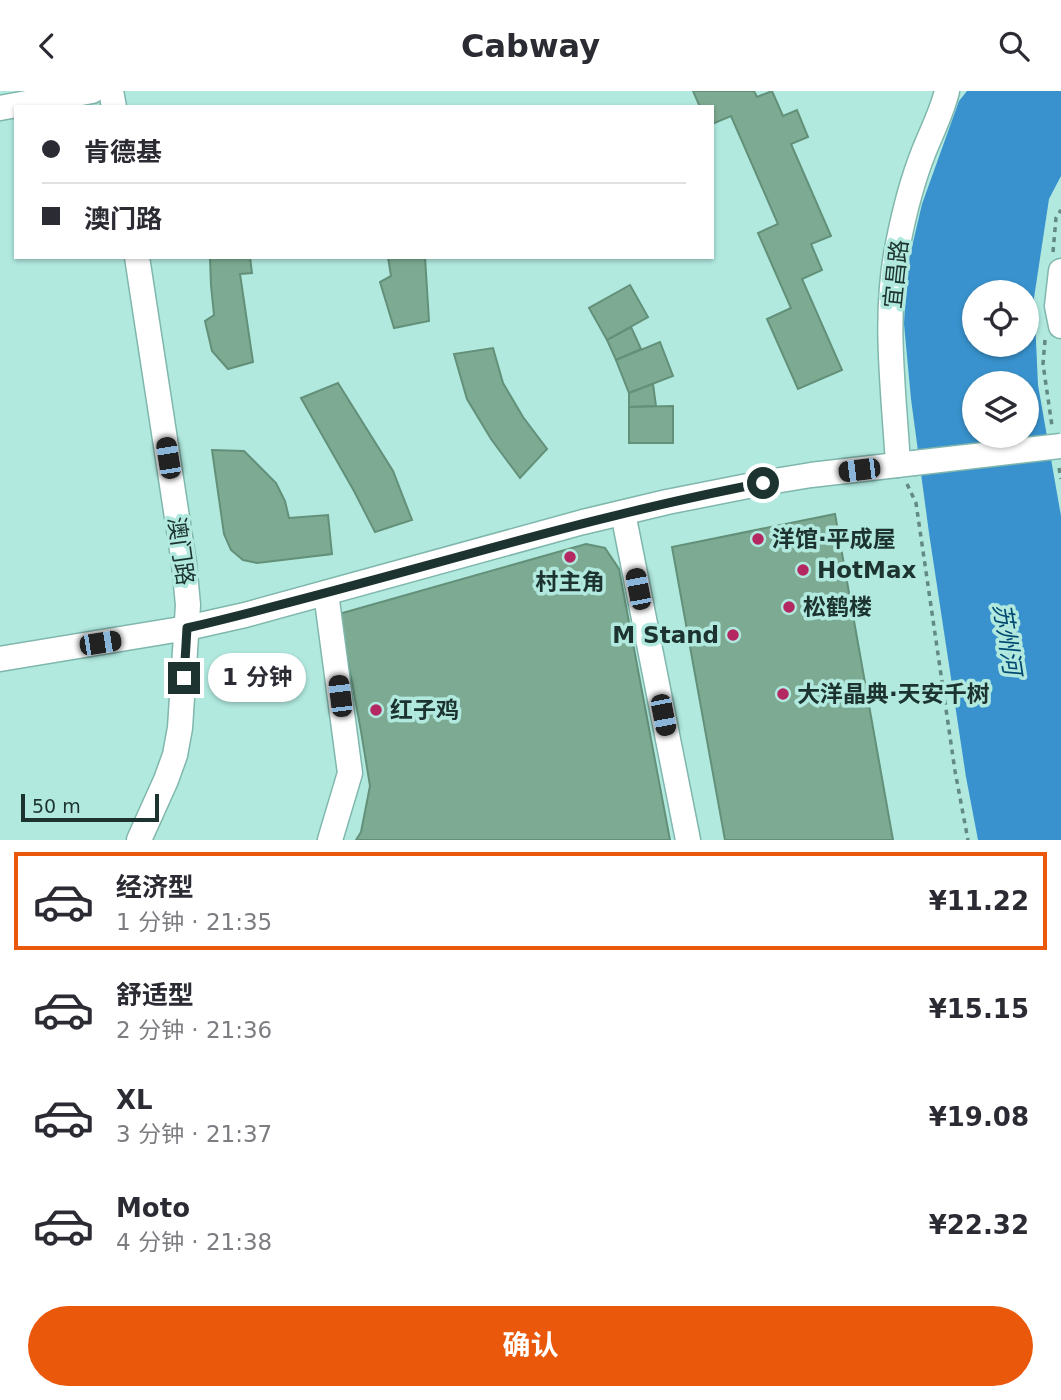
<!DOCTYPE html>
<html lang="zh">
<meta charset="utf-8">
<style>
:root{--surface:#fff;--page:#f7f7f7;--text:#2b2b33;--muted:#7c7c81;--line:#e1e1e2;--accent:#ea580c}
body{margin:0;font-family:"DejaVu Sans","Noto Sans SC",sans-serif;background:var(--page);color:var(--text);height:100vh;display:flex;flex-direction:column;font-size:26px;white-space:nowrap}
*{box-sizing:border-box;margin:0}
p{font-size:23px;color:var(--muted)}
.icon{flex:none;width:38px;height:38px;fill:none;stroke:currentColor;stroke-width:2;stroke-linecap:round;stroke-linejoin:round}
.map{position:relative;height:749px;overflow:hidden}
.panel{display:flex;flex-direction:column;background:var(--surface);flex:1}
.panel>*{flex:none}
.guide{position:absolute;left:14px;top:14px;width:700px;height:154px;border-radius:0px;box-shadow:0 2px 5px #0004;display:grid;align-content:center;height:154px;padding:0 28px;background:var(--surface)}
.tools{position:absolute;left:962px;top:189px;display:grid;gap:14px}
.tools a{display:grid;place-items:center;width:77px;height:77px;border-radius:50%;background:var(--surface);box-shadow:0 2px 5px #0004;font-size:35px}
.scale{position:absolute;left:21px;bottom:18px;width:138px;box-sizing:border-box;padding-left:7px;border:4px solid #1c332f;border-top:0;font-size:19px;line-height:24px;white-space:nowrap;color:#1c332f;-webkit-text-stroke:5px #b1e9df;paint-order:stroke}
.end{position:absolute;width:32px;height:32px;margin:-16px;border:9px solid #1c332f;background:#fff;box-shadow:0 0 0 4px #fff}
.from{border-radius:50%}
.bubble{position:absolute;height:49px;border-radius:24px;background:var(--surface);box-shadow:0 2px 5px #0004;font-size:23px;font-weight:700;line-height:49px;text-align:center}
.car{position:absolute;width:21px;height:42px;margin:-21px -10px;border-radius:9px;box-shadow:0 0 5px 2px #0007;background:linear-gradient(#222 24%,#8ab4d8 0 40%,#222 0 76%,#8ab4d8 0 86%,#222 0)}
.guide b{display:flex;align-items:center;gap:24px;height:66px;font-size:26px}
.guide b+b{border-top:2px solid var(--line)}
.guide i{width:18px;height:18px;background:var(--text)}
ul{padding:12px 0 0;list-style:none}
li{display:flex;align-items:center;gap:21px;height:98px;margin:0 14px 10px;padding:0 14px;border:4px solid transparent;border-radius:0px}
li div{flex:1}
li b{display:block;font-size:26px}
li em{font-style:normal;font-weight:700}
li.active{border-color:var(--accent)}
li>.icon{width:63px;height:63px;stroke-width:1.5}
.action{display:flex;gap:14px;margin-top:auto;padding:14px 28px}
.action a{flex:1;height:80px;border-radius:42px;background:var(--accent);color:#fff;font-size:28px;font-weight:700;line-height:80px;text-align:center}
header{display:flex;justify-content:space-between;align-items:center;height:91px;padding:0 28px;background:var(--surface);font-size:32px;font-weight:700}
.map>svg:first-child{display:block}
.water{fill:#3992cd;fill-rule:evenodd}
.building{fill:#7daa92;stroke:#639079;stroke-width:2}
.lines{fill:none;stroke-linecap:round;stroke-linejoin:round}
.minor-casing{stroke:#80b7ad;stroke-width:27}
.path{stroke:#638983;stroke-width:3.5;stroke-dasharray:5 5;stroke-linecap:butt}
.minor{stroke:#fff;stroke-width:24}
.minor-bridge-casing{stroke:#80b7ad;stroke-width:27;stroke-linecap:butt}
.minor-bridge{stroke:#fff;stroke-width:24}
.route{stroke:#1c332f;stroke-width:9}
.poi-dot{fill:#b42861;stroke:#b1e9df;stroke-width:2.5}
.labels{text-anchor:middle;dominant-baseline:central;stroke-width:7;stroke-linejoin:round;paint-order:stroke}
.street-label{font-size:23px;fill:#1c332f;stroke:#b1e9df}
.poi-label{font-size:23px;font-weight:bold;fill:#1c332f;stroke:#b1e9df;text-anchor:start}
.water-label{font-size:24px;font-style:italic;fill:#014971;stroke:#b1e9df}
</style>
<header><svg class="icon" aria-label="back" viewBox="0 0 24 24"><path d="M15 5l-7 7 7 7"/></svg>Cabway<svg class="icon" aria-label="search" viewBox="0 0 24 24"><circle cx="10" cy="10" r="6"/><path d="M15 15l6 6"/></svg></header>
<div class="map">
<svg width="1061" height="749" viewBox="0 0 1061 749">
<rect width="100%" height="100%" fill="#b1e9df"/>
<path class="water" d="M967,0H1061V85L1049,108L1034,207L1038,294L1061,425V749H978L966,686L929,442L911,308L904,233L907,177L922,113L959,10ZM975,201H1027V254H975ZM975,292H1027V345H975Z"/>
<g class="building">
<path d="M693,0H754L757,6L772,0L783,25L797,19L808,46L791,53L831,145L811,153L822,179L802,188L842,279L798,298L767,228L791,217L758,142L778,133L731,25L712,33V16H700Z"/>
<path d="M210,166H250L252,182L240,183L253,271L228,278L212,260L205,230L214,224L211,194Z"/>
<path d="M388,166H425L429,230L394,237L380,191L391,185Z"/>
<path d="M630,194L648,226L607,249L589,217Z"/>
<path d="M631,236L641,258L616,269L607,249Z"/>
<path d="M660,251L673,285L629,302L616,269Z"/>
<path d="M493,257L503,292L523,326L547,358L520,387L491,348L467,308L454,263Z"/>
<path d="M338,292L393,380L412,429L375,441L354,400L301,307Z"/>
<path d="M653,293L656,315L629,316V302Z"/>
<path d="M673,315V352H629V316Z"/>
<path d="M212,359L244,360L276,392L285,410L289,427L328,424L332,463L257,472L243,469L231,459L224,443Z"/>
<path d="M835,423L893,749H725L672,456Z"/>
<path d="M586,453L605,457L619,478L670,749H356L361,741L370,695L361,640L339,523Z"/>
</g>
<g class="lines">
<defs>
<g id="minor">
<path d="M111,0L114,16"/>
<path d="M0,17L92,0"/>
<path d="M137,166L184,472L188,514L180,637L175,664L166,689L139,749"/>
<path d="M1061,180L1057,215L1061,235"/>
<path d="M898,374C894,301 883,226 898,153C904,122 912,90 924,60C932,40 942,21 947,0"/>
<path d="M623,422L688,749"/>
<path d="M326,502L350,682L330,749"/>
<path d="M0,568L187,537L245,524L583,431L667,411L763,392L811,384L914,372"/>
</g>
</defs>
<use href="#minor" class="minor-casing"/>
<g class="path">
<path d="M1053,161L1056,127L1061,119"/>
<path d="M1045,249L1043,273L1052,335"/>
<path d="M1059,377L1061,388"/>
<path d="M907,393L916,412L955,680L968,749"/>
</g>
<use href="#minor" class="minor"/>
<defs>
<path id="minor-bridge" d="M914,372L1061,355"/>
</defs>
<use href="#minor-bridge" class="minor-bridge-casing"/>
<use href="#minor-bridge" class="minor-bridge"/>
</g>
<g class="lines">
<path class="route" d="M184,587L187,537C380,492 568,429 763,392"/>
</g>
<g class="poi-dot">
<circle cx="758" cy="448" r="7"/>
<circle cx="570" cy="466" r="7"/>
<circle cx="803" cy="479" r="7"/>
<circle cx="789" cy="516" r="7"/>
<circle cx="733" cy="544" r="7"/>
<circle cx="783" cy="603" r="7"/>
<circle cx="376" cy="619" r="7"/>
</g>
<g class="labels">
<g class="street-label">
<text transform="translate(896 183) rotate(-84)">宜昌路</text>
<text transform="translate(181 460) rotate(82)">澳门路</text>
</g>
<g class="poi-label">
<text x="772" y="448">洋馆·平成屋</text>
<text x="817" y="479">HotMax</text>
<text x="570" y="491" text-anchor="middle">村主角</text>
<text x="803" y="516">松鹤楼</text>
<text x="719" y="544" text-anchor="end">M Stand</text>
<text x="797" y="603">大洋晶典·天安千树</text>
<text x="390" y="619">红子鸡</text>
</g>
<g class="water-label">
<text transform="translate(1007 548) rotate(81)">苏州河</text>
</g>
</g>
</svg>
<div class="tools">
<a><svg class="icon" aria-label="locate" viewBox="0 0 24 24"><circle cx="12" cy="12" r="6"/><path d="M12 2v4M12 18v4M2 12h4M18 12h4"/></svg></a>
<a><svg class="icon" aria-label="layers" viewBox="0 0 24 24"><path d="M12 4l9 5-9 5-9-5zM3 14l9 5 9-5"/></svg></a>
</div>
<div class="scale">50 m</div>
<i class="end from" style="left:763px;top:392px"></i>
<i class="end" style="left:184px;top:587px"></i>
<div class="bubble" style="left:208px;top:562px;width:98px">1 分钟</div>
<i class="car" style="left:168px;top:367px;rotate:351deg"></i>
<i class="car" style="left:859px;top:379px;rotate:263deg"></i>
<i class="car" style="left:638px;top:498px;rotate:349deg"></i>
<i class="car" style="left:100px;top:552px;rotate:81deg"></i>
<i class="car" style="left:340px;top:605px;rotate:353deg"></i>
<i class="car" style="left:663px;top:624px;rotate:169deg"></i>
<div class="guide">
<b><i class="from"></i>肯德基</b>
<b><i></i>澳门路</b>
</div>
</div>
<section class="panel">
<ul>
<li class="active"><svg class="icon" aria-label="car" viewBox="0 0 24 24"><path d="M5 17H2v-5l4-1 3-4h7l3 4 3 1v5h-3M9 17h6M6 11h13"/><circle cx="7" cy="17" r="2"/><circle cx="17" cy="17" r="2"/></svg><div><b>经济型</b><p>1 分钟 · 21:35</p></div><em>¥11.22</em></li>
<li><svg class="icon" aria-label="car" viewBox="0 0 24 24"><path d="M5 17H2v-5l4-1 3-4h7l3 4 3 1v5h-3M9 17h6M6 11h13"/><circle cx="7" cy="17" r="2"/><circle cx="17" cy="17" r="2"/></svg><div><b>舒适型</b><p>2 分钟 · 21:36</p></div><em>¥15.15</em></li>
<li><svg class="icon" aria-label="car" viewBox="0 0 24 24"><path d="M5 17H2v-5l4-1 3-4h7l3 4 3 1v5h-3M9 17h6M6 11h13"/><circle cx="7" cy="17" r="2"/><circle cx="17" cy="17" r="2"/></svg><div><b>XL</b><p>3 分钟 · 21:37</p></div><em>¥19.08</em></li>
<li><svg class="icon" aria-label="car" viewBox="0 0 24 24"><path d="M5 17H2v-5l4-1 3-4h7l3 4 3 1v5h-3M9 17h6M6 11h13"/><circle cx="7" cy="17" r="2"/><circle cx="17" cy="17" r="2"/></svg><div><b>Moto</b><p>4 分钟 · 21:38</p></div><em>¥22.32</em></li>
</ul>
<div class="action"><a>确认</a></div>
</section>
